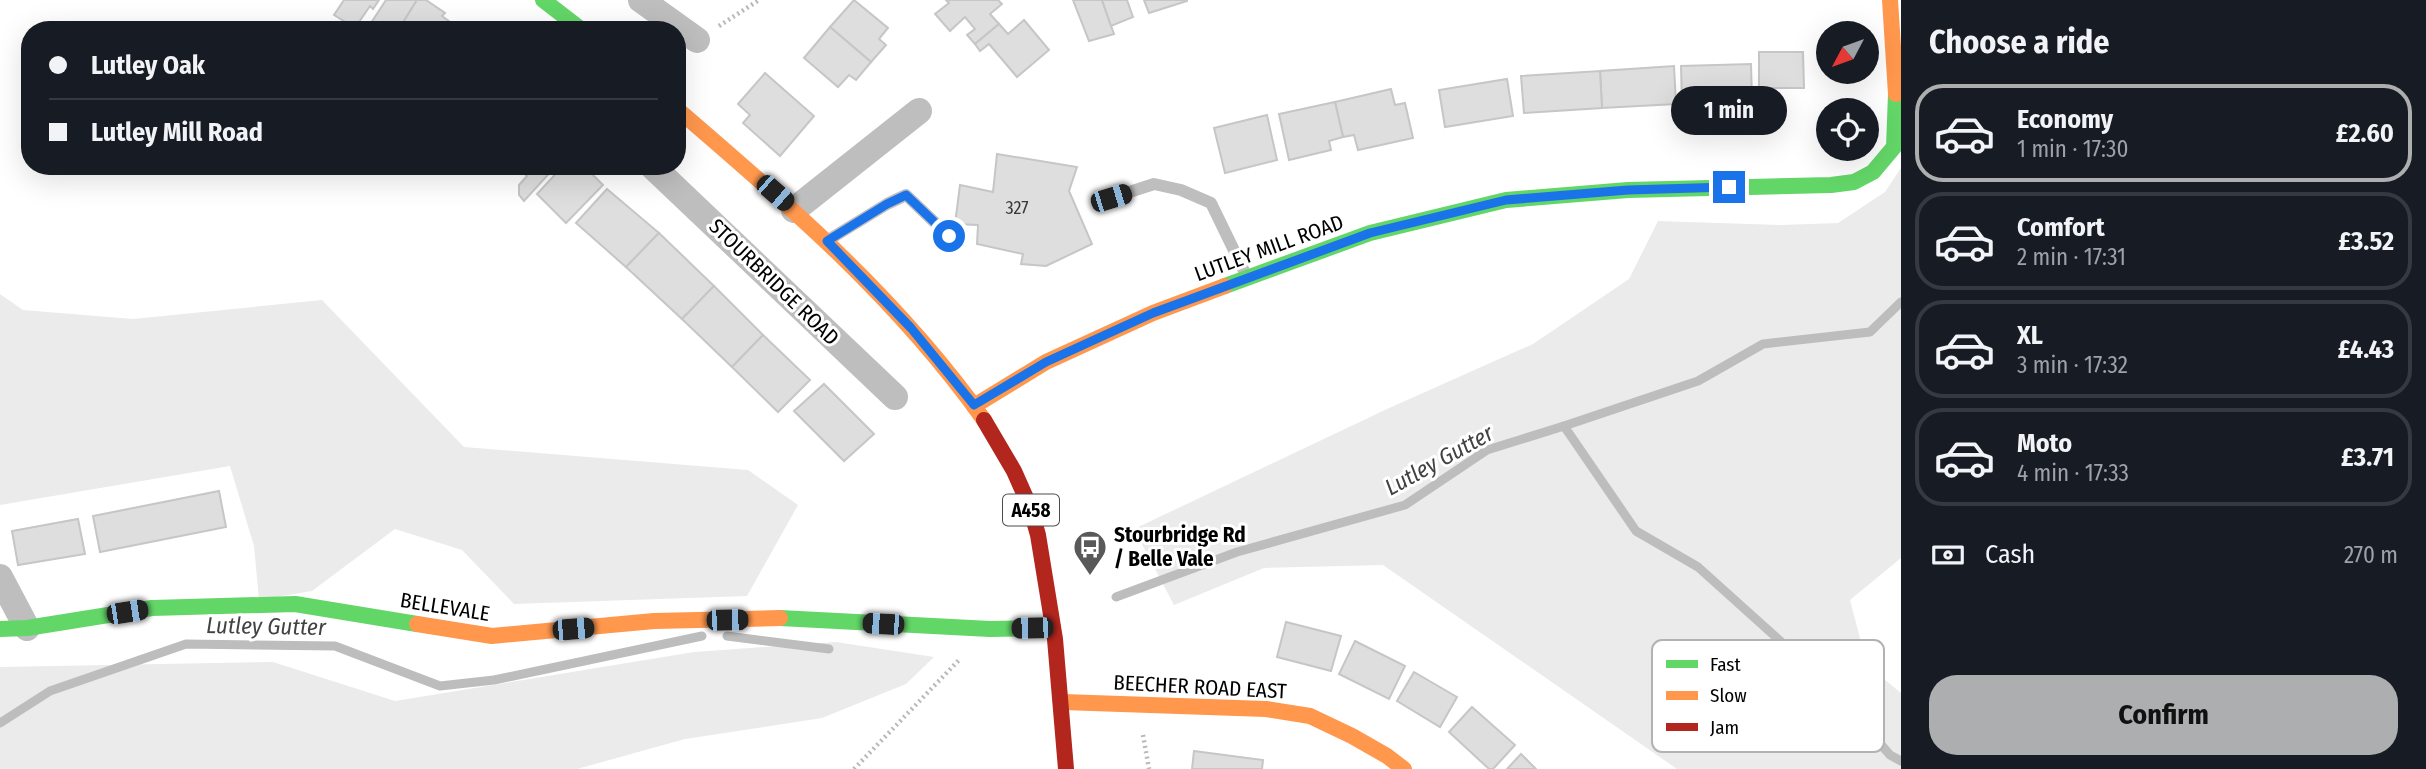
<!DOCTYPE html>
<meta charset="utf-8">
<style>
:root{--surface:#171b24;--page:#242831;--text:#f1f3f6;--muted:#9ea1a6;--line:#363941;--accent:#adaeaf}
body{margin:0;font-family:"Fira Sans Condensed",sans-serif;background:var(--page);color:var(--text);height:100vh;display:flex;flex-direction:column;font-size:26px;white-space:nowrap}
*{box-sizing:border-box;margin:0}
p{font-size:23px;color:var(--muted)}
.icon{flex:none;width:38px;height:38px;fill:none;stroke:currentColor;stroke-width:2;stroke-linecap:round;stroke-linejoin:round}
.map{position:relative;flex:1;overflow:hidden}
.drawer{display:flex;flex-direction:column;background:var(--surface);width:525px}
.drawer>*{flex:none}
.banner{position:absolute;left:21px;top:21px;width:665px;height:154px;border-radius:28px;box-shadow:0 7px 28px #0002;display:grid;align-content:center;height:154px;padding:0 28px;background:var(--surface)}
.needle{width:46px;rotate:229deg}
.tools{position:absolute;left:1816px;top:21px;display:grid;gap:14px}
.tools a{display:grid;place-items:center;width:63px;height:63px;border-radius:50%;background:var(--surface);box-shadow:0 7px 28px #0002;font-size:35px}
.end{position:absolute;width:32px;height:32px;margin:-16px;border:9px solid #1a73e8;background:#fff;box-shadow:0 0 0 4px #fff}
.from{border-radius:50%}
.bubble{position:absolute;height:49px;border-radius:24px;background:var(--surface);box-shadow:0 7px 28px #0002;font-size:23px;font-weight:700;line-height:49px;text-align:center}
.car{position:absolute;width:21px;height:42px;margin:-21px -10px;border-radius:9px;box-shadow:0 0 5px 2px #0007;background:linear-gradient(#222 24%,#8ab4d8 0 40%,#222 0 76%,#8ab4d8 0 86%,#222 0)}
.banner b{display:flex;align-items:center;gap:24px;height:66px;font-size:26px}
.banner b+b{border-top:2px solid var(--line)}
.banner i{width:18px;height:18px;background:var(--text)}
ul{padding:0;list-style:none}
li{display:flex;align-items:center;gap:21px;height:98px;margin:0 14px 10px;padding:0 14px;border:4px solid var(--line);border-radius:28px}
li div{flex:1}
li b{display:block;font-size:26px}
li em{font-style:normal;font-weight:700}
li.on{border-color:var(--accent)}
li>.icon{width:63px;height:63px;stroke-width:1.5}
h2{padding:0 28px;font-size:32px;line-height:84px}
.pay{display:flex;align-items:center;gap:18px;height:77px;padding:0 28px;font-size:26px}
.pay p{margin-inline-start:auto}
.cta{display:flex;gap:14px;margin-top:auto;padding:14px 28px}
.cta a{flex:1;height:80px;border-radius:28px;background:var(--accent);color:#111;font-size:28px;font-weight:700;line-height:80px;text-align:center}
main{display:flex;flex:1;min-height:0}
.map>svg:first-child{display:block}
.green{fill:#ebebeb}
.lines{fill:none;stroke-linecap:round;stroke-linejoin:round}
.stream{stroke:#bdbdbd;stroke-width:9}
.building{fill:#dedede;stroke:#c6c6c6;stroke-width:2}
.path{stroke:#b9b9b9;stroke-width:4.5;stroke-dasharray:2 3.5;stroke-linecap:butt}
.lane{stroke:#bebebe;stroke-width:12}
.street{stroke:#bebebe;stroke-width:26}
.fast{stroke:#63d668;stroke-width:16}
.slow{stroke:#ff974d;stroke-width:16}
.jam{stroke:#b3261e;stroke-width:16}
.route{stroke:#1a73e8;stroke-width:9}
.labels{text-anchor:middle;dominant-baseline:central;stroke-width:6;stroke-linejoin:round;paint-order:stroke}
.number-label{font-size:18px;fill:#383838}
.shield{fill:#fff;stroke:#4c4c4c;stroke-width:2}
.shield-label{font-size:19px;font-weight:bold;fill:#000}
.street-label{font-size:21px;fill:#000;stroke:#fff}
.poi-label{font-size:21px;font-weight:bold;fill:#000;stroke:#fff;text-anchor:start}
.water-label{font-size:23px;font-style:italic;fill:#424242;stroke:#fff}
.key{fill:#fff;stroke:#b2b2b2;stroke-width:2}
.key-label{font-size:19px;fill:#000}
</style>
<main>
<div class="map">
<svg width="1901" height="769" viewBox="0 0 1901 769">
<rect width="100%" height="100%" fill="#fff"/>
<g class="green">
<path d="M1901,168V558L1850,600L1867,665L1901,693V769H1677L1383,565L1264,568L1174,605L1134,529L1387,409L1533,344L1629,279L1658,221L1781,225L1838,223L1885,192Z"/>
<path d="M0,294L23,310L133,319L322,300L464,447L748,470L798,505L747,596L514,604L462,550L395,529L312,591L259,600L254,546L230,466L0,505Z"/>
<path d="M836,642L934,657L906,684L822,718L685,739L577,769H0V667L273,662L395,701L694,652Z"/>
</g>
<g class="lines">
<g class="stream">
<path d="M1564,426L1698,381L1763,344L1870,332L1901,302"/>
<path d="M1116,597L1237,552L1405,505L1487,450L1564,426L1636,531L1698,567L1828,684L1890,755L1901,761"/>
<path d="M727,636L829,649"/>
<path d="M0,723L50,691L186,644L335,646L440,686L494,680L702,636"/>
</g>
</g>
<g class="building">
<path d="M344,0H379L373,9L370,6L355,28L334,15Z"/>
<path d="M386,0H417L399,29L391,24L387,30H381L371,23Z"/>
<path d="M417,0H426L445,13L442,16L450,22L445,30L399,29Z"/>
<path d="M854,0L888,28L879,39L886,45L871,62L830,27Z"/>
<path d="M946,0H998L1002,4L990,14L999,24L975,44L967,35L975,29L965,17L950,31L935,14L949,3Z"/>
<path d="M1073,0H1102L1114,34L1089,41Z"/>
<path d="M1102,0H1127L1133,17L1111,26Z"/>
<path d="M1144,0H1187V1L1149,13Z"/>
<path d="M1024,20L1049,50L1017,77L989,44L980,51L975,44L999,24L1008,34Z"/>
<path d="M830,27L871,62L856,80L849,75L838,87L804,58Z"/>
<path d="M1759,52H1803L1804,88H1759Z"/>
<path d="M1751,64L1752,101L1682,104L1681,66Z"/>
<path d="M1674,66L1676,104L1602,108L1600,71Z"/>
<path d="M1600,71L1602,108L1524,113L1521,76Z"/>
<path d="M765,73L814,116L780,156L743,123L750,115L738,104Z"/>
<path d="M1507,79L1513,116L1445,127L1439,90Z"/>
<path d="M1391,89L1395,105L1405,103L1413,138L1358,150L1354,135L1343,137L1335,102Z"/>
<path d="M1335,102L1343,137L1329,141L1331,150L1289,160L1279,114Z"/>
<path d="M1267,115L1277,160L1225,173L1214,128Z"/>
<path d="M997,154L1077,167L1069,191L1092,244L1046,266L1021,264L1023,254L977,244L978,225L955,224L960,185L993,192Z"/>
<path d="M516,166H556L524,201L519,195V185L527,176Z"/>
<path d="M563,166H584L603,185L566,223L537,194Z"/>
<path d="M607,189L659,233L626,267L576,223Z"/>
<path d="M659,233L714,286L682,319L626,267Z"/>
<path d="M714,286L763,335L732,367L682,319Z"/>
<path d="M763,335L810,380L778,412L732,367Z"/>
<path d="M824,384L874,434L844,461L794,411Z"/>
<path d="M219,491L226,527L100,552L93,516Z"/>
<path d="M78,519L85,554L18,565L12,531Z"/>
<path d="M1286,622L1341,636L1331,671L1277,657Z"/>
<path d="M1355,641L1405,666L1389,699L1339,674Z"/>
<path d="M1414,672L1457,697L1440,727L1397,701Z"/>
<path d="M1472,707L1515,745L1493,769H1489L1449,732Z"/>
<path d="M1194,751L1263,760L1262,769H1192Z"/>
<path d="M1521,754L1536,769H1507Z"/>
</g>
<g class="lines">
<g class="path">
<path d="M719,26L759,0"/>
<path d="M1143,735L1149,769"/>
<path d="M854,769L960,659"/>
</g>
<g class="lane">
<path d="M1111,198L1154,184L1181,190L1211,203L1246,275"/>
<path d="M830,239L887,204L906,195L949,236"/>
</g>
<g class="street">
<path d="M641,0L697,40"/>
<path d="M652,166L895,397"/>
<path d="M794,210L919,111"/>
<path d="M0,577L27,628"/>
</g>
<g class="fast">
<path d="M543,0L582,30"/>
<path d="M1225,286L1370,233L1506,200L1628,190L1831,185L1854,182L1873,172L1894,147L1896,94"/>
<path d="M780,618L990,629L1053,628"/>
<path d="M0,629L27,628L152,608L295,604L417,624"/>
</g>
<g class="slow">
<path d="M1890,0L1896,94"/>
<path d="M677,109C788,204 899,300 984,420"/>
<path d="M974,406L1046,362L1153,313L1225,286"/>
<path d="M417,624L492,636L654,621L780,618"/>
<path d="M1063,702L1266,709L1310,716L1352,736L1387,756L1404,769"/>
</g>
<path class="jam" d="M984,420L1014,471L1030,507L1038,535L1055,639L1066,769"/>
</g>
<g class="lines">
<path class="route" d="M949,236L906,195L887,204L827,241L911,328L974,405L1046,362L1153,313L1370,233L1506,200L1628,190L1729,187"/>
</g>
<defs>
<symbol id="bus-pin" viewBox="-11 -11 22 30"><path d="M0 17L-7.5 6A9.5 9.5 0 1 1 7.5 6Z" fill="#595959" stroke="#fff"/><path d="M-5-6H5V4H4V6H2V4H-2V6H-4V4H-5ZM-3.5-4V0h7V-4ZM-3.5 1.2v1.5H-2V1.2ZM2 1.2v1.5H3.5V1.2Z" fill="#fff"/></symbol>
</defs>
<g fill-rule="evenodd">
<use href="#bus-pin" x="1071" y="528" width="38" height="52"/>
</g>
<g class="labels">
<g class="number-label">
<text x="1017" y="208">327</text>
</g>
<rect class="shield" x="1003" y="494.5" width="56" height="31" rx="5"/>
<g class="shield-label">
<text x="1031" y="510">A458</text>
</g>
<g class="street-label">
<text transform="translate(1269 248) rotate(-20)">LUTLEY MILL ROAD</text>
<text transform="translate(774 282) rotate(44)">STOURBRIDGE ROAD</text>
<text transform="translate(445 607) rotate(9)">BELLEVALE</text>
<text transform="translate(1200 687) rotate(3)">BEECHER ROAD EAST</text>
</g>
<g class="poi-label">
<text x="1114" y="535">Stourbridge Rd<tspan x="1114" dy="24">/ Belle Vale</tspan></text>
</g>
<g class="water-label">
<text transform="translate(1439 460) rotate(-29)">Lutley Gutter</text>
<text transform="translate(266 626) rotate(1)">Lutley Gutter</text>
</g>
</g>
<rect x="1652" y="640" width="232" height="112" rx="10" class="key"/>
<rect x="1666" y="660" width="32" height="8" fill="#63d668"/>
<rect x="1666" y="691" width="32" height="9" fill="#ff974d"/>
<rect x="1666" y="723" width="32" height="8" fill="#b3261e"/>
<g class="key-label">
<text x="1710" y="671">Fast</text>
<text x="1710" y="702">Slow</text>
<text x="1710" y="734">Jam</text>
</g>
</svg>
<div class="tools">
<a><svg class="needle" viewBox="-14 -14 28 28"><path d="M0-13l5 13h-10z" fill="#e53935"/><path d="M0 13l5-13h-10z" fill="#9ea1a6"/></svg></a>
<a><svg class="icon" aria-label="locate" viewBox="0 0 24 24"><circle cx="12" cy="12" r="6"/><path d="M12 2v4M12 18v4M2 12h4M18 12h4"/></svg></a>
</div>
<i class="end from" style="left:949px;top:236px"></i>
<i class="end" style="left:1729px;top:187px"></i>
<div class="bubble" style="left:1671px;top:86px;width:116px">1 min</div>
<i class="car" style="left:775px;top:193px;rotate:131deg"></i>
<i class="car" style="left:1111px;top:198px;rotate:73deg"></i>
<i class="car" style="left:127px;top:612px;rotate:81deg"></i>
<i class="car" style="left:727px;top:620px;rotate:89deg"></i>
<i class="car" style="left:883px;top:624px;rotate:273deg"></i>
<i class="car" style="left:1032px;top:628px;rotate:269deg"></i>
<i class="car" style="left:573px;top:629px;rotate:85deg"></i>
<div class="banner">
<b><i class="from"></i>Lutley Oak</b>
<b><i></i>Lutley Mill Road</b>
</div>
</div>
<section class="drawer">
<h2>Choose a ride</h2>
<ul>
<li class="on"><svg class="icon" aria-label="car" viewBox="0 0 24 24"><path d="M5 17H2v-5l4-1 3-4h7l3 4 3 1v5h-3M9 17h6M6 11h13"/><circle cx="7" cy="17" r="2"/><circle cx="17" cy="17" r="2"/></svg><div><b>Economy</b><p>1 min · 17:30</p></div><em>£2.60</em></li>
<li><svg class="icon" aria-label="car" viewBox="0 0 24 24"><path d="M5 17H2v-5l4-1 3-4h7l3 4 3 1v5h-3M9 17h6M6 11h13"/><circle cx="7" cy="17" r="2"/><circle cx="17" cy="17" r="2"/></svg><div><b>Comfort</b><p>2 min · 17:31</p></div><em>£3.52</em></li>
<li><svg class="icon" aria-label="car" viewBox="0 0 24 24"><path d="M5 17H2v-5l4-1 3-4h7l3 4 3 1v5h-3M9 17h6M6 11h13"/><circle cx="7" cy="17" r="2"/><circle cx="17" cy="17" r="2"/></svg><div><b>XL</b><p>3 min · 17:32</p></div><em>£4.43</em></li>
<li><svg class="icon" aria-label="car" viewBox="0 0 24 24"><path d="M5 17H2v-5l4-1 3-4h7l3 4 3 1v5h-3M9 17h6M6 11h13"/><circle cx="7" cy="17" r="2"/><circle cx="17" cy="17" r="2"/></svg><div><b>Moto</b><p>4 min · 17:33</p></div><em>£3.71</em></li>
</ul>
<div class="pay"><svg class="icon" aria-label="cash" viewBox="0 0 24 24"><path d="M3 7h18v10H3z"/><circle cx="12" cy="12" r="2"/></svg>Cash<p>270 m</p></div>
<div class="cta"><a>Confirm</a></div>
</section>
</main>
